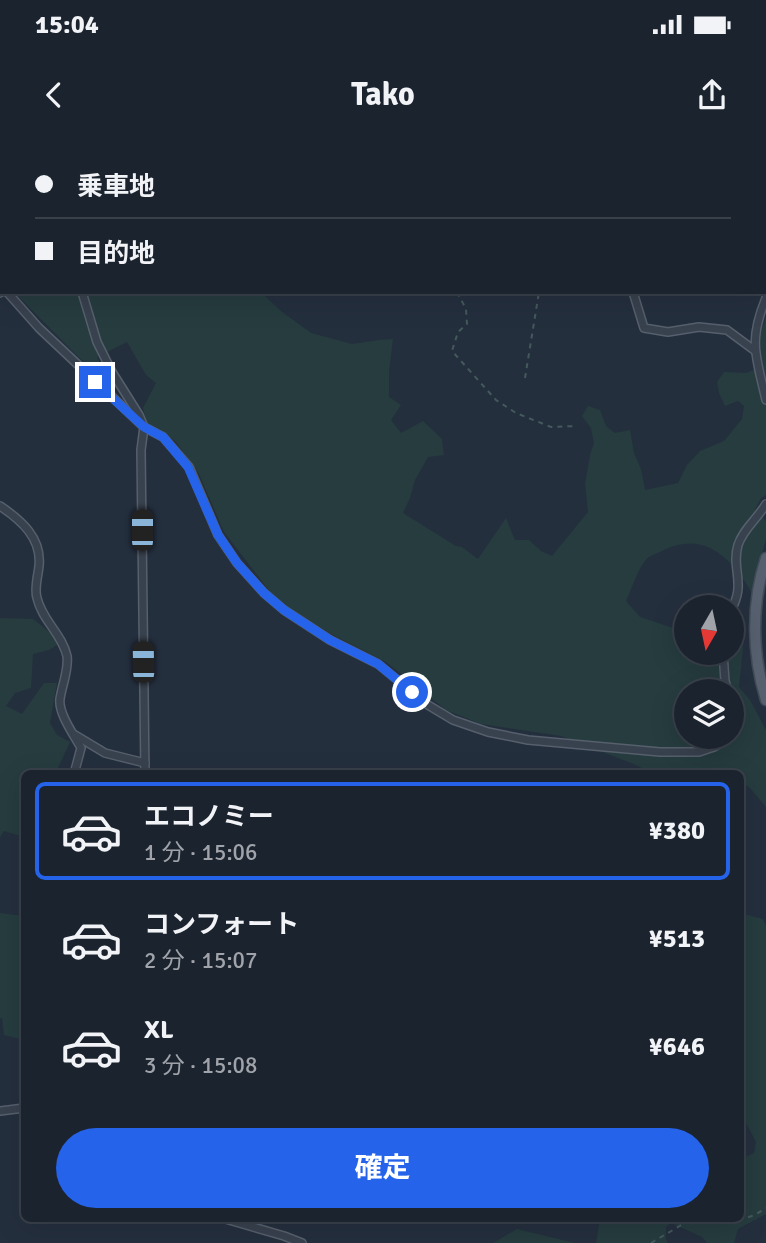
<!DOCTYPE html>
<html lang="ja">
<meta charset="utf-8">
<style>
:root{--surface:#1b232e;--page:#242b36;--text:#f1f3f6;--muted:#a0a4aa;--line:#39404a;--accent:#2563eb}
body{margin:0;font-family:Signika,"Noto Sans JP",sans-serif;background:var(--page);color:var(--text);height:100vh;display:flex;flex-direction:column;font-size:26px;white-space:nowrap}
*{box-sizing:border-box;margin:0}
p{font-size:23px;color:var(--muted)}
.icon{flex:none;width:38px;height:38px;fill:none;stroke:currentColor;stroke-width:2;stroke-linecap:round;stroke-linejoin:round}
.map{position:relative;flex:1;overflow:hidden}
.sheet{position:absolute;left:21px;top:630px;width:723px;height:452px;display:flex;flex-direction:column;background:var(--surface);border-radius:10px;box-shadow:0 7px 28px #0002,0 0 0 2px var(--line)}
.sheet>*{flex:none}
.guide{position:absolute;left:0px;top:0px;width:766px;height:154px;box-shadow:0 7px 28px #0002,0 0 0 2px var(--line);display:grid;align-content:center;height:154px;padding:0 35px;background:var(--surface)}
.needle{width:46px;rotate:189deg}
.controls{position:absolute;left:674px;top:455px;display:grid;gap:14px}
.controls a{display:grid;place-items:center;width:70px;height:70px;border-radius:50%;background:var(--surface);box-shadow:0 7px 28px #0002,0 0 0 2px var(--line);font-size:35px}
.end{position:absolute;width:32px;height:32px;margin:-16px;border:9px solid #2563eb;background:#fff;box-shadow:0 0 0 4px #fff}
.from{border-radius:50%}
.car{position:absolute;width:21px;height:42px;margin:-21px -10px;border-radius:9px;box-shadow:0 0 5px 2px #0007;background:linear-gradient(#222 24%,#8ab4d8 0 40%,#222 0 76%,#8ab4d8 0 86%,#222 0)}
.guide b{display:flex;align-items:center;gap:24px;height:66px;font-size:26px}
.guide b+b{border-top:2px solid var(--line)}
.guide i{width:18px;height:18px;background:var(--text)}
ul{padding:12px 0 0;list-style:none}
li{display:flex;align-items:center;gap:21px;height:98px;margin:0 14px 10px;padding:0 21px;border:4px solid transparent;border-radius:10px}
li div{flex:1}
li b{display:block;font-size:26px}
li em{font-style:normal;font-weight:700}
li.on{border-color:var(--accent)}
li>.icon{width:63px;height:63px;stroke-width:1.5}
.cta{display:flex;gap:14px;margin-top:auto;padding:14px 35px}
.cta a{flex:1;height:80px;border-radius:42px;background:var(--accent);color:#fff;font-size:28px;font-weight:700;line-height:80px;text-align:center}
.status{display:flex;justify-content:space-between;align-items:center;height:49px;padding:0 35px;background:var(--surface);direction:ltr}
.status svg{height:19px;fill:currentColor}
header{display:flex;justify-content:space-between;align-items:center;height:91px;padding:0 35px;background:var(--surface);font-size:32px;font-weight:700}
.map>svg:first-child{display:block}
.green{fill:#263c3f;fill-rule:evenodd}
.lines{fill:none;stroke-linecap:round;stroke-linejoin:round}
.street-casing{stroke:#565f6c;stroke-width:10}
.primary-casing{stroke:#414a57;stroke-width:13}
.path{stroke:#44595c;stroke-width:2;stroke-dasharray:5 5;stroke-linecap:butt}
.street{stroke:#38414e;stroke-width:7}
.primary{stroke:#56606e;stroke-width:10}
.route{stroke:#2563eb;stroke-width:9}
</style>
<div class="status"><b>15:04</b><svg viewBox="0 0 49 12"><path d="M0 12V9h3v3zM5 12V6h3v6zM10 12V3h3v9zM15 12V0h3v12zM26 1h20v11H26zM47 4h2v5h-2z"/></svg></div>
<header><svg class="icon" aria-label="back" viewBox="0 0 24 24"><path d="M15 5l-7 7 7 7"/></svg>Tako<svg class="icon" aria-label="share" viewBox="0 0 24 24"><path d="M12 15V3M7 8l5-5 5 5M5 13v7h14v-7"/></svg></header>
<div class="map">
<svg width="766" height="1103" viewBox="0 0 766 1103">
<rect width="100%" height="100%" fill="#242f3e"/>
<g class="green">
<path d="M14,152H265V156L281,171L311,193L352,204L379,200L393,199L389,232V257L401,265L391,280L401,293L423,281L442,299L444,315L428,317L415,340L410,358L403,373L456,406L462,407L478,419L506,378L515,400H529L541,411L552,416L588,372L585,344L590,315L594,303L591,288L582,276L588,266L600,270L606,286L615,293L630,290L634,313L641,329L645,350L678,343L687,325L700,311L724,301L742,279L744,266L738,261L725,266L719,253L717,242L724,232L746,233L763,226L759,199L766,177V355L761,358L755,370L766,381V399L752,453C733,420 705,390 664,410C658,413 648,416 645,421C638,429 631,451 626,461L640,477L679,490L686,484V513H732V478L742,482L743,509L739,547L750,560L766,590V667L749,647L740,643V634H715L698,631L691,634L653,633L631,623L561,596L481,584L446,570L386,522L331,494L292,470L271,453L224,392L199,334L176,302L161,290L147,284L143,268L156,243L146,235L127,202L97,217L119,258ZM686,551H732V597H686Z"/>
<path d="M0,478L33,479L62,502L49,510L33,514L31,548L15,553L6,566L22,574L44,543H57L50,583L57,595L70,602L58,628L66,633L24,634V697L4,691L0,697Z"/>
<path d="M0,773L24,776V900L4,895L2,878H0Z"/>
<path d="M740,773L763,779L766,786V1074L738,1089L734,1103H707L702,1097L671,1083L666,1087V1099L668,1103H596L600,1079L603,1078H740V1019L754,1013L756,1002L746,983L740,979Z"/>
<path d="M517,1089L575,1103H493Z"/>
</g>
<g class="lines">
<defs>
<g id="street">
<path d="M60,0V2"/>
<path d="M267,0V2"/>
<path d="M766,2V16"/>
<path d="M7,152L39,188L144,287L163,297L189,327L218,395L237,423L264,453L284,470L330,500L378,524L428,565L453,580L488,592L528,600L660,612H699L714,607L724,601L727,597"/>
<path d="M82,152L97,202L112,232L139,275L144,287L141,310L145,634"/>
<path d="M633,152L644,188L668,192L699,187L727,190L754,210"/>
<path d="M0,153L2,151"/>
<path d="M766,158C748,202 756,216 766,260"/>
<path d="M0,366C21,380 42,398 39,426C38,436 34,449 37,458C42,480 62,494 67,516C69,530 62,545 60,559C58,573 74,595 81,608L74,634"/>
<path d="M732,469C735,462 738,456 738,448C739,432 733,422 738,405C743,389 758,378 766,364"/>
<path d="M723,513L725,541L728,551"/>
<path d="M732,560L735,570L732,589"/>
<path d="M75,595L105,613L145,623"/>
<path d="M0,971L24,968"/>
<path d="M222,1078L284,1096L302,1103"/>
</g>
<path id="primary" d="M766,418C751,464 752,514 766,560"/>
</defs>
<use href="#street" class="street-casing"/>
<use href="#primary" class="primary-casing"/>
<g class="path">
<path d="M174,2V0"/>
<path d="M457,152L466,169L467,184L458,192L452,211L496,260L516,273L551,287L576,286"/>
<path d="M525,238L539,152"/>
<path d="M738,1078C749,1079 757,1074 766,1068"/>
<path d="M651,1103L683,1084L699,1078"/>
</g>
<use href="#street" class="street"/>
<use href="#primary" class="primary"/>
</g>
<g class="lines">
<path class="route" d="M95,242L144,287L163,297L188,327L218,395L237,423L264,453L284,470L330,500L378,524L412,552"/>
</g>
</svg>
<div class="controls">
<a><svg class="needle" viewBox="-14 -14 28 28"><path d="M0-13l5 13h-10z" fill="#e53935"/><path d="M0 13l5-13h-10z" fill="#a0a4aa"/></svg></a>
<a><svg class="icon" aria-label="layers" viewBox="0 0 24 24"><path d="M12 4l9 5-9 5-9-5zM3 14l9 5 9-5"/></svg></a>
</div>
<i class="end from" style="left:412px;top:552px"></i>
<i class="end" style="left:95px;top:242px"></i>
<i class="car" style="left:142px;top:390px;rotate:0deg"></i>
<i class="car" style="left:143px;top:522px;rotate:359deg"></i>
<div class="guide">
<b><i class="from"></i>乗車地</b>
<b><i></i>目的地</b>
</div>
<section class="sheet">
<ul>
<li class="on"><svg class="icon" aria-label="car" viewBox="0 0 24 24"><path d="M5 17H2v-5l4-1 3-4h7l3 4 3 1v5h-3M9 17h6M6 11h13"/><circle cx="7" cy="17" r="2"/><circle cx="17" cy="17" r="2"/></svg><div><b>エコノミー</b><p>1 分 · 15:06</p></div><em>¥380</em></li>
<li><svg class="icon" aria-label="car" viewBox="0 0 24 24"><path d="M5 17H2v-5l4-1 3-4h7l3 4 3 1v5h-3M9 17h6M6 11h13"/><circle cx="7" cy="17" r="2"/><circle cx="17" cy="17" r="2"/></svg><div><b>コンフォート</b><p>2 分 · 15:07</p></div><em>¥513</em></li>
<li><svg class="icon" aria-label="car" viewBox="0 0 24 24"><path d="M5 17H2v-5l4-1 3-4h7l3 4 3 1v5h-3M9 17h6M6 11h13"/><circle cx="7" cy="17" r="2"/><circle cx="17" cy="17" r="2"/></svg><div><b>XL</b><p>3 分 · 15:08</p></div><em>¥646</em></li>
</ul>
<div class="cta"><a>確定</a></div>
</section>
</div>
